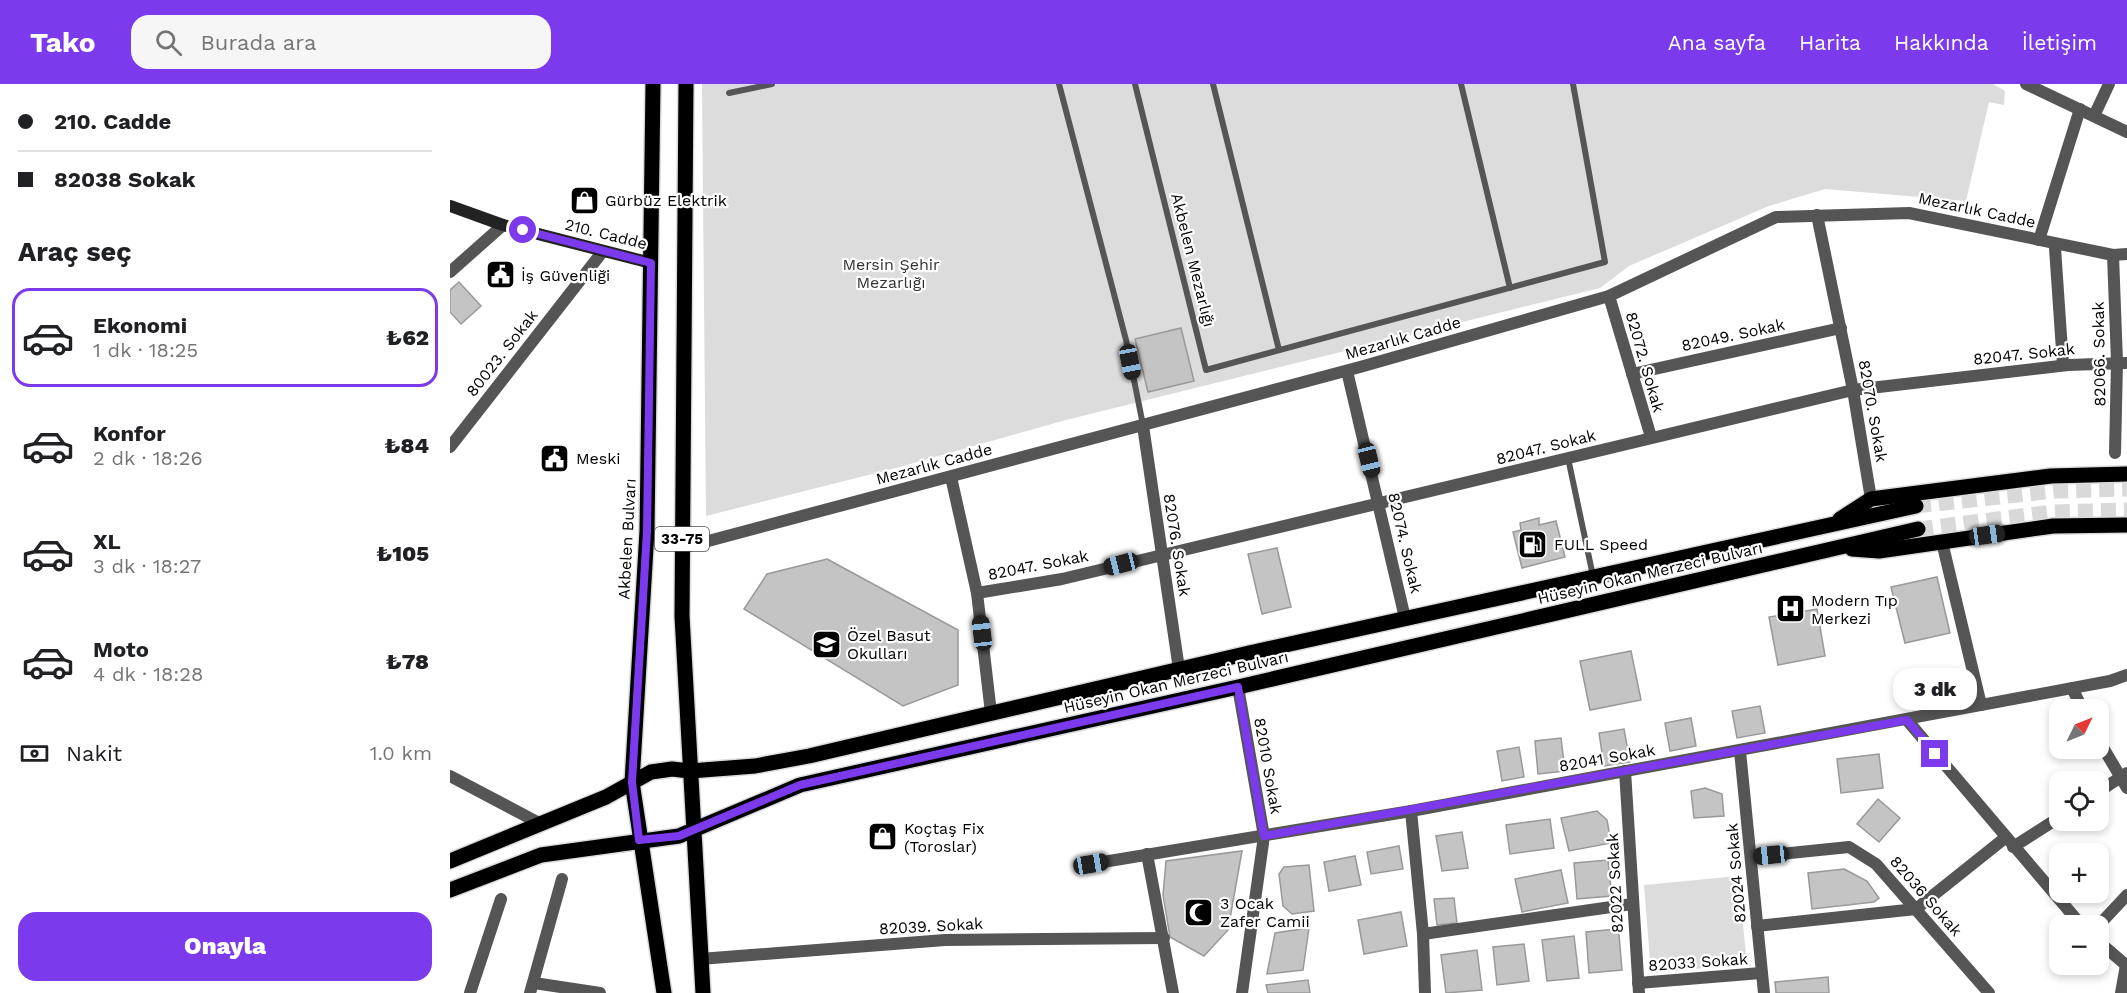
<!DOCTYPE html>
<html lang="tr">
<meta charset="utf-8">
<style>
:root{--surface:#fff;--page:#f6f6f6;--text:#202124;--muted:#757577;--line:#e0e0e0;--accent:#7c3aed}
body{margin:0;font-family:"Work Sans",sans-serif;background:var(--page);color:var(--text);height:100vh;display:flex;flex-direction:column;font-size:22px;white-space:nowrap}
*{box-sizing:border-box;margin:0}
p{font-size:20px;color:var(--muted)}
.icon{flex:none;width:33px;height:33px;fill:none;stroke:currentColor;stroke-width:2;stroke-linecap:round;stroke-linejoin:round}
.map{position:relative;flex:1;overflow:hidden}
.drawer{display:flex;flex-direction:column;background:var(--surface);width:450px}
.drawer>*{flex:none}
.top-card{display:grid;align-content:center;height:132px;padding:0 18px;background:var(--surface)}
.needle{width:39px;rotate:47deg}
.fabs{position:absolute;left:1599px;top:615px;display:grid;gap:12px}
.fabs a{display:grid;place-items:center;width:60px;height:60px;border-radius:12px;background:var(--surface);box-shadow:0 3px 9px #0003;font-size:30px}
.end{position:absolute;width:27px;height:27px;margin:-14px;border:8px solid #7c3aed;background:#fff;box-shadow:0 0 0 3px #fff}
.from{border-radius:50%}
.bubble{position:absolute;height:42px;border-radius:18px;background:var(--surface);box-shadow:0 3px 9px #0003;font-size:20px;font-weight:800;line-height:42px;text-align:center}
.car{position:absolute;width:18px;height:36px;margin:-18px -9px;border-radius:8px;box-shadow:0 0 4px 2px #0007;background:linear-gradient(#222 24%,#8ab4d8 0 40%,#222 0 76%,#8ab4d8 0 86%,#222 0)}
.top-card b{display:flex;align-items:center;gap:21px;height:57px;font-size:22px}
.top-card b+b{border-top:2px solid var(--line)}
.top-card i{width:15px;height:15px;background:var(--text)}
ul{padding:0;list-style:none}
li{display:flex;align-items:center;gap:18px;height:99px;margin:0 12px 9px;padding:0 6px;border:3px solid transparent;border-radius:18px}
li div{flex:1}
li b{display:block;font-size:22px}
li em{font-style:normal;font-weight:800}
li.selected{border-color:var(--accent)}
li>.icon{width:54px;height:54px;stroke-width:1.5}
h2{padding:0 18px;font-size:27px;line-height:72px}
.pay{display:flex;align-items:center;gap:15px;height:66px;padding:0 18px;font-size:22px}
.pay p{margin-inline-start:auto}
.action{display:flex;gap:12px;margin-top:auto;padding:12px 18px}
.action a{flex:1;height:69px;border-radius:18px;background:var(--accent);color:#fff;font-size:24px;font-weight:800;line-height:69px;text-align:center}
header{display:flex;align-items:center;gap:36px;box-sizing:border-box;height:84px;padding:0 30px;background:var(--accent);color:#fff}
header strong{font-size:28px}
nav{display:flex;gap:33px;margin-inline-start:auto;font-size:21px}
.search{width:420px;height:54px;background:var(--page);display:flex;align-items:center;gap:15px;box-sizing:border-box;padding:0 21px;border-radius:18px;color:var(--muted);font-size:22px}
main{display:flex;flex:1;min-height:0}
.map>svg:first-child{display:block}
.green{fill:#dcdcdc}
.building{fill:#c4c4c4;stroke:#999;stroke-width:1.5}
.lines{fill:none;stroke-linecap:round;stroke-linejoin:round}
.primary-tunnel{stroke:#d9d9d9;stroke-width:15;stroke-dasharray:15 8;stroke-linecap:butt}
.primary-casing{stroke:#dbdbdb;stroke-width:18}
.lane{stroke:#555;stroke-width:6}
.street{stroke:#555;stroke-width:12}
.secondary{stroke:#222;stroke-width:12}
.primary{stroke:#000;stroke-width:15}
.route{stroke:#7c3aed;stroke-width:8}
.labels{text-anchor:middle;dominant-baseline:central;stroke-width:4.5;stroke-linejoin:round;paint-order:stroke}
.shield{fill:#fff;stroke:#4c4c4c;stroke-width:1.5}
.shield-label{font-size:15px;font-weight:bold;fill:#000}
.poi-label{font-size:16px;fill:#000;stroke:#fff;text-anchor:start}
.street-label{font-size:16px;fill:#000;stroke:#fff}
.park-label{font-size:16px;fill:#333;stroke:#fff}
</style>
<header>
<strong>Tako</strong>
<div class="search"><svg class="icon" aria-label="search" viewBox="0 0 24 24"><circle cx="10" cy="10" r="6"/><path d="M15 15l6 6"/></svg>Burada ara</div>
<nav><a>Ana sayfa</a><a>Harita</a><a>Hakkında</a><a>İletişim</a></nav>
</header>
<main>
<section class="drawer">
<div class="top-card">
<b><i class="from"></i>210. Cadde</b>
<b><i></i>82038 Sokak</b>
</div>
<h2>Araç seç</h2>
<ul>
<li class="selected"><svg class="icon" aria-label="car" viewBox="0 0 24 24"><path d="M5 17H2v-5l4-1 3-4h7l3 4 3 1v5h-3M9 17h6M6 11h13"/><circle cx="7" cy="17" r="2"/><circle cx="17" cy="17" r="2"/></svg><div><b>Ekonomi</b><p>1 dk · 18:25</p></div><em>₺62</em></li>
<li><svg class="icon" aria-label="car" viewBox="0 0 24 24"><path d="M5 17H2v-5l4-1 3-4h7l3 4 3 1v5h-3M9 17h6M6 11h13"/><circle cx="7" cy="17" r="2"/><circle cx="17" cy="17" r="2"/></svg><div><b>Konfor</b><p>2 dk · 18:26</p></div><em>₺84</em></li>
<li><svg class="icon" aria-label="car" viewBox="0 0 24 24"><path d="M5 17H2v-5l4-1 3-4h7l3 4 3 1v5h-3M9 17h6M6 11h13"/><circle cx="7" cy="17" r="2"/><circle cx="17" cy="17" r="2"/></svg><div><b>XL</b><p>3 dk · 18:27</p></div><em>₺105</em></li>
<li><svg class="icon" aria-label="car" viewBox="0 0 24 24"><path d="M5 17H2v-5l4-1 3-4h7l3 4 3 1v5h-3M9 17h6M6 11h13"/><circle cx="7" cy="17" r="2"/><circle cx="17" cy="17" r="2"/></svg><div><b>Moto</b><p>4 dk · 18:28</p></div><em>₺78</em></li>
</ul>
<div class="pay"><svg class="icon" aria-label="cash" viewBox="0 0 24 24"><path d="M3 7h18v10H3z"/><circle cx="12" cy="12" r="2"/></svg>Nakit<p>1.0 km</p></div>
<div class="action"><a>Onayla</a></div>
</section>
<div class="map">
<svg width="1677" height="909" viewBox="0 0 1677 909">
<rect width="100%" height="100%" fill="#fff"/>
<g class="green">
<path d="M252,0H1543L1555,7L1554,21L1539,18L1516,117L1375,105L1319,122L1179,182L1150,204L616,336L446,384L256,432Z"/>
<path d="M1288,792L1297,880L1201,889L1194,801Z"/>
</g>
<g class="building">
<path d="M9,198L31,222L11,240L0,228V206Z"/>
<path d="M731,244L744,297L698,308L685,255Z"/>
<path d="M1089,434V441L1106,437L1115,473L1072,484L1063,448L1071,446L1070,439Z"/>
<path d="M827,464L841,523L812,530L798,470Z"/>
<path d="M377,475L508,546V601L453,622L294,525L317,490Z"/>
<path d="M1487,493L1500,549L1455,559L1441,503Z"/>
<path d="M1367,525L1375,572L1328,581L1319,533Z"/>
<path d="M1181,567L1191,616L1140,626L1130,577Z"/>
<path d="M1310,622L1315,649L1287,654L1282,627Z"/>
<path d="M1241,634L1246,662L1220,667L1215,639Z"/>
<path d="M1174,645L1180,678L1154,682L1149,649Z"/>
<path d="M1111,654L1115,687L1088,690L1085,657Z"/>
<path d="M1069,663L1074,693L1052,697L1047,667Z"/>
<path d="M1429,670L1433,704L1391,709L1387,675Z"/>
<path d="M1255,704L1272,710L1274,732L1244,734L1241,707Z"/>
<path d="M1428,715L1450,734L1429,758L1407,740Z"/>
<path d="M1147,727L1157,736L1161,759L1119,767L1111,734Z"/>
<path d="M1100,735L1104,764L1060,770L1056,741Z"/>
<path d="M1012,748L1018,784L992,787L986,752Z"/>
<path d="M949,762L953,785L921,790L917,768Z"/>
<path d="M792,767L778,846L754,872L720,853L713,811L716,777Z"/>
<path d="M905,772L911,801L879,807L874,778Z"/>
<path d="M1158,776L1162,812L1127,815L1124,779Z"/>
<path d="M859,781L864,827L842,830L833,822L829,790L834,783Z"/>
<path d="M1394,785L1417,797L1429,814L1424,818L1362,825L1358,789Z"/>
<path d="M1111,786L1118,819L1072,828L1065,795Z"/>
<path d="M1004,814L1007,839L987,841L984,815Z"/>
<path d="M951,828L957,862L914,870L908,836Z"/>
<path d="M859,844L853,886L817,890L825,849Z"/>
<path d="M1166,845L1169,851L1172,886L1139,889L1136,848Z"/>
<path d="M1124,852L1129,894L1097,897L1092,856Z"/>
<path d="M1074,860L1079,897L1047,901L1043,863Z"/>
<path d="M1027,866L1032,906L996,909L991,871Z"/>
<path d="M1378,893L1379,909H1326L1325,898Z"/>
<path d="M858,896L860,909H818L816,901Z"/>
</g>
<g class="lines">
<g class="primary-tunnel">
<path d="M1466,422L1605,407L1677,405"/>
<path d="M1468,445L1602,428L1677,426"/>
</g>
<defs>
<g id="primary">
<path d="M203,0L197,447L182,698L214,909"/>
<path d="M236,0L232,532L253,909"/>
<path d="M1390,435L1421,415L1601,392L1677,390"/>
<path d="M1402,465L1429,467L1603,442L1677,441"/>
<path d="M0,777L156,713L201,688L222,685L240,687L305,682L359,672L799,569L1466,422"/>
<path d="M0,806L91,771L229,752L350,701L788,603L1468,445"/>
</g>
</defs>
<use href="#primary" class="primary-casing"/>
<g class="lane">
<path d="M609,0L676,256L693,341"/>
<path d="M685,0L756,286L1155,178L1123,0"/>
<path d="M763,0L829,266"/>
<path d="M1011,0L1060,204"/>
<path d="M279,9L322,0"/>
<path d="M1118,374L1143,492"/>
</g>
<g class="street">
<path d="M1576,0L1677,48"/>
<path d="M1644,32L1659,0"/>
<path d="M1367,131L1403,306L1421,415"/>
<path d="M1589,156L1630,25"/>
<path d="M1605,164L1613,281"/>
<path d="M1663,171L1667,278L1665,369"/>
<path d="M0,188L53,141"/>
<path d="M1159,212L1201,353"/>
<path d="M897,287L955,534"/>
<path d="M1182,290L1391,244"/>
<path d="M693,342L729,585"/>
<path d="M0,363L153,167"/>
<path d="M501,393L527,509L541,629"/>
<path d="M1492,458L1531,621"/>
<path d="M232,464L910,283L1159,212L1326,133L1459,129L1663,171L1677,170"/>
<path d="M527,509L612,495L1403,306L1618,281L1677,279"/>
<path d="M788,603L814,752L792,909"/>
<path d="M1622,604L1633,626"/>
<path d="M1457,636L1632,842"/>
<path d="M1648,655L1677,704"/>
<path d="M1290,667L1314,909"/>
<path d="M1175,687L1189,909"/>
<path d="M0,692L91,740"/>
<path d="M1648,708L1677,689"/>
<path d="M961,727L973,850L975,909"/>
<path d="M1563,763L1610,733"/>
<path d="M697,770L723,909"/>
<path d="M1301,773L1399,763L1426,780L1539,909"/>
<path d="M641,780L961,727L1660,597L1677,591"/>
<path d="M1307,842L1466,825L1555,754"/>
<path d="M1648,842L1677,811"/>
<path d="M973,850L1182,820"/>
<path d="M1648,857L1677,882"/>
<path d="M250,875L495,856L714,854"/>
<path d="M84,899L150,909"/>
<path d="M1188,899L1311,889"/>
<path d="M20,909L51,815"/>
<path d="M80,909L112,795"/>
<path d="M1671,909L1676,881"/>
</g>
<path class="secondary" d="M0,122L53,141L201,179"/>
<use href="#primary" class="primary"/>
</g>
<g class="lines">
<path class="route" d="M73,146L201,179L197,447L182,698L189,756L229,752L350,701L788,603L814,752L1457,636L1485,670"/>
</g>
<defs>
<symbol id="shop-square" viewBox="-11 -11 22 22"><rect x="-9" y="-9" width="18" height="18" rx="4" fill="#000" stroke="#fff"/><path d="M-5-2.5h2.3a2.7 3.5 0 0 1 5.4 0H5L5.5 6h-11ZM-1.5-2.5h3a1.5 2.3 0 0 0-3 0Z" fill="#fff"/></symbol>
<symbol id="civic-square" viewBox="-11 -11 22 22"><rect x="-9" y="-9" width="18" height="18" rx="4" fill="#000" stroke="#fff"/><path d="M-.6-6.5H3V-4.5H.6V-3L4-1V1h2V6H-6V1h2V-1L-.6-3ZM-1.2 2.5V6h2.4V2.5Z" fill="#fff"/></symbol>
<symbol id="fuel-square" viewBox="-11 -11 22 22"><rect x="-9" y="-9" width="18" height="18" rx="4" fill="#000" stroke="#fff"/><path d="M-5.5-6h7V0h2V4h1.3V-2.5L3-4.5l.8-.8L6-3V5H2.5V1h-1V6h-7ZM-4.2-4.7v3.2H.2V-4.7Z" fill="#fff"/></symbol>
<symbol id="hospital-square" viewBox="-11 -11 22 22"><rect x="-9" y="-9" width="18" height="18" rx="4" fill="#000" stroke="#fff"/><path d="M-5-5h3v3.5h4V-5h3V5h-3V1.5h-4V5h-3Z" fill="#fff"/></symbol>
<symbol id="school-square" viewBox="-11 -11 22 22"><rect x="-9" y="-9" width="18" height="18" rx="4" fill="#000" stroke="#fff"/><path d="M0-5L7-2L0 1L-7-2ZM-4 1L0 2.5L4 1V4Q0 6-4 4Z" fill="#fff"/></symbol>
<symbol id="mosque-square" viewBox="-11 -11 22 22"><rect x="-9" y="-9" width="18" height="18" rx="4" fill="#000" stroke="#fff"/><path d="M3.5-4.9A6 6 0 1 0 3.5 4.9A5 5 0 1 1 3.5-4.9Z" fill="#fff"/></symbol>
</defs>
<g fill-rule="evenodd">
<use href="#shop-square" x="118" y="100" width="33" height="33"/>
<use href="#civic-square" x="34" y="174" width="33" height="33"/>
<use href="#civic-square" x="88" y="358" width="33" height="33"/>
<use href="#fuel-square" x="1066" y="444" width="33" height="33"/>
<use href="#hospital-square" x="1324" y="508" width="33" height="33"/>
<use href="#school-square" x="360" y="544" width="33" height="33"/>
<use href="#shop-square" x="416" y="736" width="33" height="33"/>
<use href="#mosque-square" x="732" y="812" width="33" height="33"/>
</g>
<g class="labels">
<rect class="shield" x="205" y="443" width="54" height="24" rx="4.5"/>
<g class="shield-label">
<text x="232" y="455">33-75</text>
</g>
<g class="poi-label">
<text x="155" y="116">Gürbüz Elektrik</text>
<text x="71" y="191">İş Güvenliği</text>
<text x="126" y="374">Meski</text>
<text x="1104" y="460">FULL Speed</text>
<text x="1361" y="516">Modern Tıp<tspan x="1361" dy="18">Merkezi</tspan></text>
<text x="397" y="551">Özel Basut<tspan x="397" dy="18">Okulları</tspan></text>
<text x="454" y="744">Koçtaş Fix<tspan x="454" dy="18">(Toroslar)</tspan></text>
<text x="770" y="819">3 Ocak<tspan x="770" dy="18">Zafer Camii</tspan></text>
</g>
<g class="street-label">
<text transform="translate(1527 126) rotate(12)">Mezarlık Cadde</text>
<text transform="translate(156 150) rotate(14)">210. Cadde</text>
<text transform="translate(743 176) rotate(76)">Akbelen Mezarlığı</text>
<text transform="translate(1283 251) rotate(-12)">82049. Sokak</text>
<text transform="translate(953 254) rotate(-16)">Mezarlık Cadde</text>
<text transform="translate(52 269) rotate(-52)">80023. Sokak</text>
<text transform="translate(1574 270) rotate(-6)">82047. Sokak</text>
<text transform="translate(1649 270) rotate(-91)">82066. Sokak</text>
<text transform="translate(1195 278) rotate(74)">82072. Sokak</text>
<text transform="translate(1423 327) rotate(80)">82070. Sokak</text>
<text transform="translate(1096 363) rotate(-14)">82047. Sokak</text>
<text transform="translate(484 380) rotate(-15)">Mezarlık Cadde</text>
<text transform="translate(177 455) rotate(-87)">Akbelen Bulvarı</text>
<text transform="translate(955 459) rotate(77)">82074. Sokak</text>
<text transform="translate(727 461) rotate(81)">82076. Sokak</text>
<text transform="translate(588 481) rotate(-11)">82047. Sokak</text>
<text transform="translate(1200 489) rotate(-13)">Hüseyin Okan Merzeci Bulvarı</text>
<text transform="translate(726 598) rotate(-13)">Hüseyin Okan Merzeci Bulvarı</text>
<text transform="translate(1157 674) rotate(-10)">82041 Sokak</text>
<text transform="translate(818 682) rotate(80)">82010 Sokak</text>
<text transform="translate(1286 789) rotate(-95)">82024 Sokak</text>
<text transform="translate(1165 799) rotate(-93)">82022 Sokak</text>
<text transform="translate(1476 812) rotate(49)">82036 Sokak</text>
<text transform="translate(481 842) rotate(-3)">82039. Sokak</text>
<text transform="translate(1248 878) rotate(-4)">82033 Sokak</text>
</g>
<g class="park-label">
<text x="441" y="180">Mersin Şehir<tspan x="441" dy="18">Mezarlığı</tspan></text>
</g>
</g>
</svg>
<div class="fabs">
<a><svg class="needle" viewBox="-14 -14 28 28"><path d="M0-13l5 13h-10z" fill="#e53935"/><path d="M0 13l5-13h-10z" fill="#757577"/></svg></a>
<a><svg class="icon" aria-label="locate" viewBox="0 0 24 24"><circle cx="12" cy="12" r="6"/><path d="M12 2v4M12 18v4M2 12h4M18 12h4"/></svg></a>
<a>+</a>
<a>−</a>
</div>
<i class="end from" style="left:73px;top:146px"></i>
<i class="end" style="left:1485px;top:670px"></i>
<div class="bubble" style="left:1443px;top:584px;width:84px">3 dk</div>
<i class="car" style="left:680px;top:278px;rotate:169deg"></i>
<i class="car" style="left:919px;top:376px;rotate:166deg"></i>
<i class="car" style="left:1537px;top:451px;rotate:82deg"></i>
<i class="car" style="left:671px;top:480px;rotate:256deg"></i>
<i class="car" style="left:532px;top:549px;rotate:353deg"></i>
<i class="car" style="left:1321px;top:771px;rotate:264deg"></i>
<i class="car" style="left:641px;top:780px;rotate:80deg"></i>
</div>
</main>
